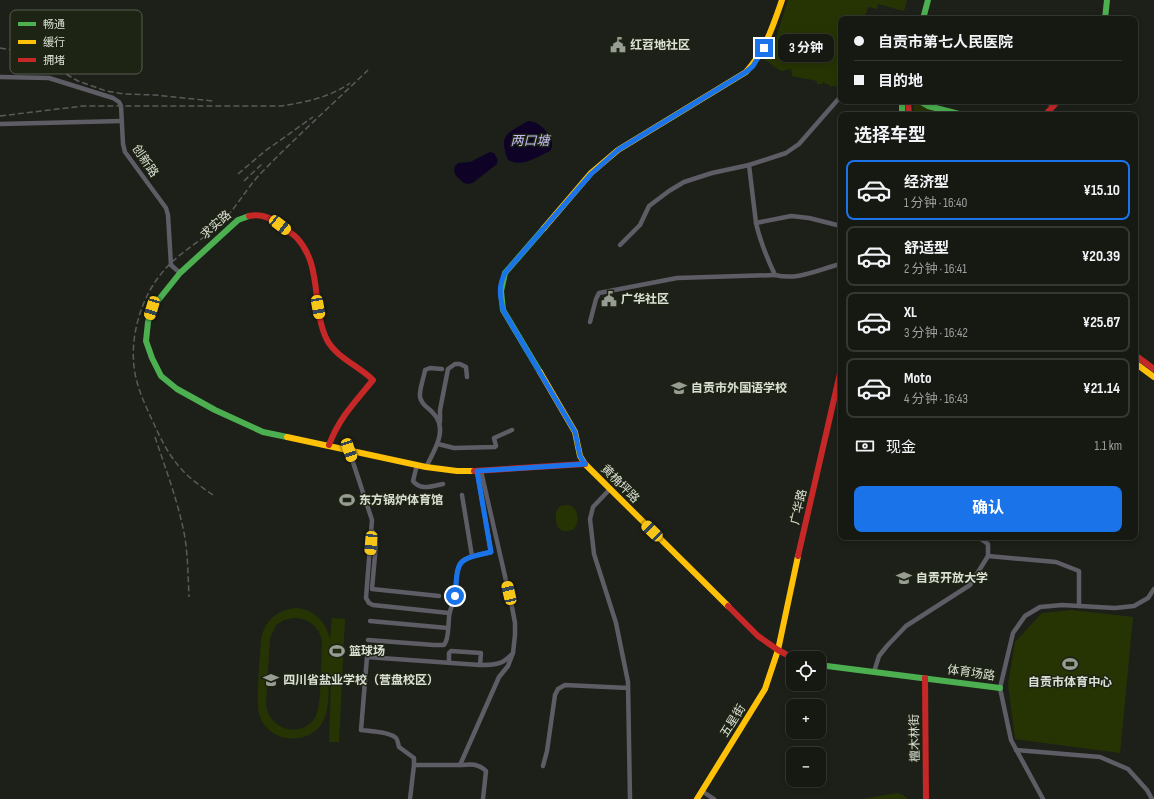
<!DOCTYPE html>
<html lang="zh">
<meta charset="utf-8">
<style>
:root{--surface:#161812;--page:#232520;--text:#f1f3f6;--muted:#9ea09f;--line:#353732;--accent:#1a73e8}
body{margin:0;font-family:"Sofia Sans Condensed","Noto Sans SC",sans-serif;background:var(--page);color:var(--text);height:100vh;display:flex;flex-direction:column;font-size:15px;white-space:nowrap}
*{box-sizing:border-box;margin:0}
p{font-size:13px;color:var(--muted)}
.icon{flex:none;width:22px;height:22px;fill:none;stroke:currentColor;stroke-width:2;stroke-linecap:round;stroke-linejoin:round}
.map{position:relative;flex:1;overflow:hidden}
.panel{position:absolute;left:838px;top:112px;width:300px;height:428px;display:flex;flex-direction:column;background:var(--surface);border-radius:8px;box-shadow:0 2px 6px #0003,0 0 0 1px var(--line)}
.panel>*{flex:none}
.top-card{position:absolute;left:838px;top:16px;width:300px;height:88px;border-radius:8px;box-shadow:0 2px 6px #0003,0 0 0 1px var(--line);display:grid;align-content:center;height:88px;padding:0 16px;background:var(--surface)}
.tools{position:absolute;left:786px;top:651px;display:grid;gap:8px}
.tools a{display:grid;place-items:center;width:40px;height:40px;border-radius:8px;background:var(--surface);box-shadow:0 2px 6px #0003,0 0 0 1px var(--line);font-size:20px}
.end{position:absolute;width:18px;height:18px;margin:-9px;border:5px solid #1a73e8;background:#fff;box-shadow:0 0 0 2px #fff}
.from{border-radius:50%}
.bubble{position:absolute;height:28px;border-radius:8px;background:var(--surface);box-shadow:0 2px 6px #0003,0 0 0 1px var(--line);font-size:13px;font-weight:700;line-height:28px;text-align:center}
.car{position:absolute;width:12px;height:24px;margin:-12px -6px;border-radius:5px;box-shadow:0 0 3px 1px #0007;background:linear-gradient(#f5c518 24%,#345 0 40%,#f5c518 0 76%,#345 0 86%,#f5c518 0)}
.top-card b{display:flex;align-items:center;gap:14px;height:38px;font-size:15px}
.top-card b+b{border-top:1px solid var(--line)}
.top-card i{width:10px;height:10px;background:var(--text)}
ul{padding:0;list-style:none}
li{display:flex;align-items:center;gap:12px;height:60px;margin:0 8px 6px;padding:0 8px;border:2px solid var(--line);border-radius:8px}
li div{flex:1}
li b{display:block;font-size:15px}
li em{font-style:normal;font-weight:700}
li.on{border-color:var(--accent)}
li>.icon{width:36px;height:36px;stroke-width:1.5}
h2{padding:0 16px;font-size:18px;line-height:48px}
.pay{display:flex;align-items:center;gap:10px;height:44px;padding:0 16px;font-size:15px}
.pay p{margin-inline-start:auto}
.button{display:flex;gap:8px;margin-top:auto;padding:8px 16px}
.button a{flex:1;height:46px;border-radius:8px;background:var(--accent);color:#fff;font-size:16px;font-weight:700;line-height:46px;text-align:center}
.map>svg:first-child{display:block}
.green{fill:#263404;fill-rule:evenodd}
.water{fill:#0e0327}
.lines{fill:none;stroke-linecap:round;stroke-linejoin:round}
.street{stroke:#5e5c65;stroke-width:4.5}
.fast{stroke:#4caf50;stroke-width:6}
.slow{stroke:#ffc107;stroke-width:6}
.jam{stroke:#c62828;stroke-width:6}
.rail{stroke:#595b5b;stroke-width:1.5;stroke-dasharray:6 3;stroke-linecap:butt}
.route{stroke:#1a73e8;stroke-width:5}
.labels{text-anchor:middle;dominant-baseline:central;stroke-width:3;stroke-linejoin:round;paint-order:stroke}
.poi-label{font-size:12px;font-weight:bold;fill:#dbe0d5;stroke:#1e2414;text-anchor:start}
.street-label{font-size:12px;fill:#dbe0d5;stroke:#1e2414}
.water-label{font-size:13px;font-style:italic;fill:#c5bbf5;stroke:#1e2414}
.key{fill:#1e2414;stroke:#575c4e;stroke-width:1}
.key-label{font-size:11px;fill:#dbe0d5}
</style>
<div class="map">
<svg width="1154" height="799" viewBox="0 0 1154 799">
<rect width="100%" height="100%" fill="#1d2018"/>
<g class="green">
<path d="M788,0H907L904,11L878,4L877,9L868,7L864,19H841V84L839,87L831,86L823,82L822,84H817V81L792,76L791,69L781,71L765,60L775,41Z"/>
<path d="M914,102L917,103L943,112L937,115H916L913,108Z"/>
<path d="M568,505C579,507 580,522 574,529C558,536 555,525 556,512L560,506Z"/>
<path d="M297,608C315,610 326,622 330,639L332,618L345,619L339,742H329L331,683H329C328,697 329,711 322,723C308,746 270,743 260,717C255,701 260,658 261,640C264,621 278,609 297,608ZM293,618C308,617 320,627 322,642C321,658 322,704 316,716C303,740 267,730 266,703L270,638L276,625L284,620Z"/>
<path d="M1072,610L1133,617L1120,753L1015,739L1008,685L1015,642L1042,613Z"/>
<path d="M897,793L903,795L908,799H862Z"/>
</g>
<g class="water">
<path d="M528,121C539,121 545,130 552,138V147L550,151C536,157 523,168 508,160C498,134 507,134 528,121Z"/>
<path d="M490,152L494,153L498,160L497,164L474,182L469,184L464,183L456,176L454,171L455,166L458,163L470,162Z"/>
</g>
<g class="lines">
<g class="street">
<path d="M0,77L49,78L113,98L119,102L121,106L123,144L125,152L166,208L168,215L171,265L180,273"/>
<path d="M1046,101L1054,106"/>
<path d="M0,124L122,121"/>
<path d="M756,223L749,165L786,153L799,144L841,96"/>
<path d="M841,226L809,218L791,216L756,223C760,241 767,258 775,275C798,281 819,269 841,264"/>
<path d="M620,245L640,225L649,206L669,191L684,182L712,173L749,165"/>
<path d="M590,322L596,299L599,293L677,278L775,275"/>
<path d="M440,422V410L448,369L455,364H460L466,367L467,377"/>
<path d="M438,444L454,448L495,447L496,446L494,438L512,430"/>
<path d="M349,450L372,520L366,598L369,603L373,605L449,613"/>
<path d="M417,465L413,481C421,491 432,486 443,484"/>
<path d="M426,467C434,451 449,429 433,413C428,407 422,406 420,397C419,389 424,378 425,370L430,368L442,369"/>
<path d="M610,489L593,507L590,519L594,554L616,623L628,682L630,799"/>
<path d="M462,495L472,556"/>
<path d="M373,532L376,544L372,589L439,596"/>
<path d="M988,556L1056,562L1079,571V606"/>
<path d="M370,621L448,628"/>
<path d="M368,640L434,645H444C449,639 448,627 449,618C449,610 454,603 455,595C459,559 454,560 491,552L477,471"/>
<path d="M449,663V653L451,651L481,653L480,665"/>
<path d="M874,672L879,656L887,646L906,626L970,585L988,556V544L978,537"/>
<path d="M1016,750L1100,757L1128,769L1147,790L1152,799"/>
<path d="M414,765V758L399,747C398,744 398,740 396,738C391,732 369,731 361,730L367,657L480,665C493,665 502,665 511,655"/>
<path d="M460,765C470,764 478,763 486,771L483,799"/>
<path d="M543,766L547,751L555,695L558,689L565,685L628,688"/>
<path d="M702,791L714,799"/>
<path d="M410,799L414,765H460L499,677L508,666L513,653L515,635V623L512,607L481,471"/>
<path d="M1043,799L1011,740L1000,688L1013,633L1025,616L1040,607L1062,605L1115,608L1134,606L1148,598L1154,589"/>
</g>
<g class="fast">
<path d="M923,19L928,0"/>
<path d="M1105,19L1107,0"/>
<path d="M902,101V115"/>
<path d="M919,101L928,106L963,115"/>
<path d="M249,216L238,220L180,273L152,308L148,322L146,341L152,358L161,376L177,389L215,410L263,432L287,437"/>
<path d="M540,372L503,310L501,291L505,273L544,228"/>
<path d="M819,665L1000,688"/>
</g>
<g class="slow">
<path d="M544,228L591,173L618,150L746,72C765,51 773,26 782,0"/>
<path d="M1135,363L1154,377"/>
<path d="M540,372L575,432L580,456L585,464L728,606"/>
<path d="M287,437L426,467L457,471H474"/>
<path d="M697,799L765,689L778,650L798,556"/>
</g>
<g class="jam">
<path d="M908,101L909,115"/>
<path d="M1045,115L1058,101"/>
<path d="M249,216C263,213 272,219 283,227C288,231 293,234 297,238C323,266 311,308 327,340C337,358 359,366 373,380C355,402 339,418 329,445"/>
<path d="M1135,355L1154,369"/>
<path d="M474,471L585,464"/>
<path d="M798,556L841,369"/>
<path d="M728,606L758,636L778,650L793,658"/>
<path d="M925,678L926,799"/>
</g>
<g class="rail">
<path d="M0,48L19,51L52,66L78,81L106,91L124,94L155,95L213,101"/>
<path d="M0,116L83,106H281C305,102 329,98 350,83"/>
<path d="M238,174L265,151L313,117"/>
<path d="M244,181L263,163"/>
<path d="M155,437C166,470 179,504 185,538C188,558 188,577 189,597"/>
<path d="M213,495C203,488 193,481 185,473C171,459 162,442 154,424C148,411 141,397 137,382C127,347 138,302 161,274C178,252 204,240 223,221C238,205 248,186 263,171C297,136 333,104 368,70"/>
</g>
</g>
<g class="lines">
<path class="route" d="M455,596C458,560 455,560 491,552L477,471L585,464L580,456L575,432L503,310C500,295 498,287 505,273L591,174L618,150L746,72L753,66L764,48"/>
</g>
<defs>
<symbol id="civic-bare" viewBox="-9 -9 18 18"><path d="M-.6-6.5H3V-4.5H.6V-3L4-1V1h2V6H-6V1h2V-1L-.6-3ZM-1.2 2.5V6h2.4V2.5Z" fill="#989d93" stroke="#1e2414" stroke-width="2.5" paint-order="stroke"/></symbol>
<symbol id="school-bare" viewBox="-9 -9 18 18"><path d="M0-5L7-2L0 1L-7-2ZM-4 1L0 2.5L4 1V4Q0 6-4 4Z" fill="#989d93" stroke="#1e2414" stroke-width="2.5" paint-order="stroke"/></symbol>
<symbol id="stadium-bare" viewBox="-9 -9 18 18"><path d="M0-5a6.5 5 0 1 0 0 10a6.5 5 0 1 0 0-10ZM-3.5-1.8h7v3.6h-7Z" fill="#989d93" stroke="#1e2414" stroke-width="2.5" paint-order="stroke"/></symbol>
<symbol id="university-bare" viewBox="-9 -9 18 18"><path d="M0-5L7-2L0 1L-7-2ZM-4 1L0 2.5L4 1V4Q0 6-4 4Z" fill="#989d93" stroke="#1e2414" stroke-width="2.5" paint-order="stroke"/></symbol>
</defs>
<g fill-rule="evenodd">
<use href="#civic-bare" x="607" y="34" width="22" height="22"/>
<use href="#civic-bare" x="598" y="288" width="22" height="22"/>
<use href="#school-bare" x="668" y="377" width="22" height="22"/>
<use href="#stadium-bare" x="336" y="489" width="22" height="22"/>
<use href="#university-bare" x="893" y="567" width="22" height="22"/>
<use href="#stadium-bare" x="326" y="640" width="22" height="22"/>
<use href="#stadium-bare" x="1059" y="653" width="22" height="22"/>
<use href="#university-bare" x="260" y="669" width="22" height="22"/>
</g>
<g class="labels">
<g class="poi-label">
<text x="630" y="45">红苕地社区</text>
<text x="621" y="299">广华社区</text>
<text x="691" y="388">自贡市外国语学校</text>
<text x="359" y="500">东方锅炉体育馆</text>
<text x="916" y="578">自贡开放大学</text>
<text x="349" y="651">篮球场</text>
<text x="283" y="680">四川省盐业学校（营盘校区）</text>
<text x="1070" y="682" text-anchor="middle">自贡市体育中心</text>
</g>
<g class="street-label">
<text transform="translate(145 161) rotate(56)">创新路</text>
<text transform="translate(216 225) rotate(-41)">求实路</text>
<text transform="translate(620 484) rotate(45)">黄桷坪路</text>
<text transform="translate(799 507) rotate(-77)">广华路</text>
<text transform="translate(971 673) rotate(8)">体育场路</text>
<text transform="translate(733 721) rotate(-58)">五星街</text>
<text transform="translate(915 738) rotate(-91)">檀木林街</text>
</g>
<g class="water-label">
<text x="530" y="141">两口塘</text>
</g>
</g>
<rect x="10" y="10" width="132" height="64" rx="6" class="key"/>
<rect x="18" y="22" width="18" height="4" fill="#4caf50"/>
<rect x="18" y="40" width="18" height="4" fill="#ffc107"/>
<rect x="18" y="58" width="18" height="4" fill="#c62828"/>
<g class="key-label">
<text x="43" y="28">畅通</text>
<text x="43" y="46">缓行</text>
<text x="43" y="64">拥堵</text>
</g>
</svg>
<div class="tools">
<a><svg class="icon" aria-label="locate" viewBox="0 0 24 24"><circle cx="12" cy="12" r="6"/><path d="M12 2v4M12 18v4M2 12h4M18 12h4"/></svg></a>
<a>+</a>
<a>−</a>
</div>
<i class="end from" style="left:455px;top:596px"></i>
<i class="end" style="left:764px;top:48px"></i>
<div class="bubble" style="left:778px;top:34px;width:56px">3 分钟</div>
<i class="car" style="left:280px;top:225px;rotate:128deg"></i>
<i class="car" style="left:318px;top:307px;rotate:170deg"></i>
<i class="car" style="left:152px;top:308px;rotate:197deg"></i>
<i class="car" style="left:349px;top:450px;rotate:161deg"></i>
<i class="car" style="left:652px;top:531px;rotate:314deg"></i>
<i class="car" style="left:371px;top:543px;rotate:185deg"></i>
<i class="car" style="left:509px;top:593px;rotate:347deg"></i>
<div class="top-card">
<b><i class="from"></i>自贡市第七人民医院</b>
<b><i></i>目的地</b>
</div>
<section class="panel">
<h2>选择车型</h2>
<ul>
<li class="on"><svg class="icon" aria-label="car" viewBox="0 0 24 24"><path d="M5 17H2v-5l4-1 3-4h7l3 4 3 1v5h-3M9 17h6M6 11h13"/><circle cx="7" cy="17" r="2"/><circle cx="17" cy="17" r="2"/></svg><div><b>经济型</b><p>1 分钟 · 16:40</p></div><em>¥15.10</em></li>
<li><svg class="icon" aria-label="car" viewBox="0 0 24 24"><path d="M5 17H2v-5l4-1 3-4h7l3 4 3 1v5h-3M9 17h6M6 11h13"/><circle cx="7" cy="17" r="2"/><circle cx="17" cy="17" r="2"/></svg><div><b>舒适型</b><p>2 分钟 · 16:41</p></div><em>¥20.39</em></li>
<li><svg class="icon" aria-label="car" viewBox="0 0 24 24"><path d="M5 17H2v-5l4-1 3-4h7l3 4 3 1v5h-3M9 17h6M6 11h13"/><circle cx="7" cy="17" r="2"/><circle cx="17" cy="17" r="2"/></svg><div><b>XL</b><p>3 分钟 · 16:42</p></div><em>¥25.67</em></li>
<li><svg class="icon" aria-label="car" viewBox="0 0 24 24"><path d="M5 17H2v-5l4-1 3-4h7l3 4 3 1v5h-3M9 17h6M6 11h13"/><circle cx="7" cy="17" r="2"/><circle cx="17" cy="17" r="2"/></svg><div><b>Moto</b><p>4 分钟 · 16:43</p></div><em>¥21.14</em></li>
</ul>
<div class="pay"><svg class="icon" aria-label="cash" viewBox="0 0 24 24"><path d="M3 7h18v10H3z"/><circle cx="12" cy="12" r="2"/></svg>现金<p>1.1 km</p></div>
<div class="button"><a>确认</a></div>
</section>
</div>
